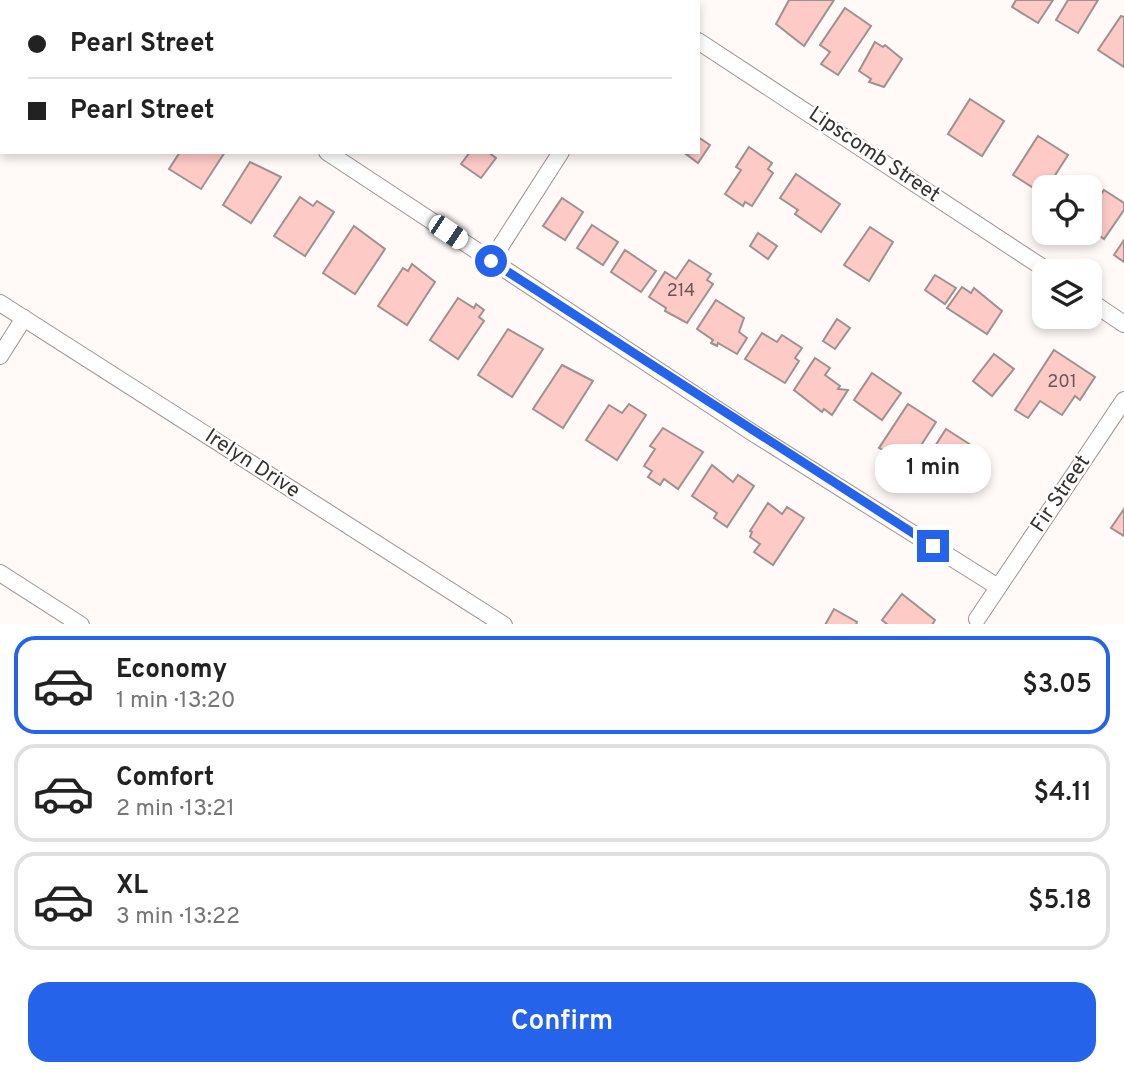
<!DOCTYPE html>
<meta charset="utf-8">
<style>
:root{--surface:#fff;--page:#f2f2f2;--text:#222;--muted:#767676;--line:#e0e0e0;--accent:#2563eb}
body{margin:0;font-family:Overpass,sans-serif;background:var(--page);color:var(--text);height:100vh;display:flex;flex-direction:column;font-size:26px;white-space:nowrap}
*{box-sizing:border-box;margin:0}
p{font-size:23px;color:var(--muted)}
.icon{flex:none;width:38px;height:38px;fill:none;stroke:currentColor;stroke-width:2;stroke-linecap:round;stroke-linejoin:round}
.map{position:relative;height:624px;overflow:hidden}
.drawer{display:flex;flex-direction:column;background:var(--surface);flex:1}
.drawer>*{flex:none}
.banner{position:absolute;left:0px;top:0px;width:700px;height:154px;box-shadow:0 4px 10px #0003;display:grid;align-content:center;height:154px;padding:0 28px;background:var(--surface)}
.tools{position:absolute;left:1032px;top:175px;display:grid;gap:14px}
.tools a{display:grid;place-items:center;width:70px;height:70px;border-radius:14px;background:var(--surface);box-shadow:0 4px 10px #0003;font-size:35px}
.end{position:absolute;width:32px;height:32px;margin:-16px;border:9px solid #2563eb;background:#fff;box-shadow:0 0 0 4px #fff}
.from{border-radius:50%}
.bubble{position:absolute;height:49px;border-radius:21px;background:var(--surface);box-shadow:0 4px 10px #0003;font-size:23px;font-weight:600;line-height:49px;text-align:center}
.car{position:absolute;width:21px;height:42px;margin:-21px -10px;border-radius:9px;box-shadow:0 0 5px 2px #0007;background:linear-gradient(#fff 24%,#345 0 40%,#fff 0 76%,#345 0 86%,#fff 0)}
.banner b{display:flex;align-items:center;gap:24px;height:66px;font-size:26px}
.banner b+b{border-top:2px solid var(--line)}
.banner i{width:18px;height:18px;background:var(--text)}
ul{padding:12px 0 0;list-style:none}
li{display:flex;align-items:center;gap:21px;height:98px;margin:0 14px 10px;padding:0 14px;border:4px solid var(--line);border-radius:21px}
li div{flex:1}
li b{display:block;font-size:26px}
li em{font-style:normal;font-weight:600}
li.on{border-color:var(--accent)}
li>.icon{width:63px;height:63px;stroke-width:1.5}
.button{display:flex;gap:14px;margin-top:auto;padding:14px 28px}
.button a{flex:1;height:80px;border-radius:21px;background:var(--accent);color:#fff;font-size:28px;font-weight:600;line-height:80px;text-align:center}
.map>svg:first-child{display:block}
.building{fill:#fdcac6;stroke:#9f9190;stroke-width:2}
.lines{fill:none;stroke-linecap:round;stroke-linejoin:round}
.minor-casing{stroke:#a09290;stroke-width:18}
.minor{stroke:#fff;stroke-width:16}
.route{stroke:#2563eb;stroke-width:9}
.labels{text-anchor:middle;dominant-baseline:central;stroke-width:5;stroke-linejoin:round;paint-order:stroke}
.number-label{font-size:18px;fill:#685655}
.street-label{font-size:21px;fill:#36302f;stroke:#fff}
</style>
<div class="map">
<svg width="1124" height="625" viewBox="0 0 1124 625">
<rect width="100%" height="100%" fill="#fff9f8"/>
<g class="building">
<path d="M0,0L9,1L2,2L0,50Z"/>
<path d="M789,0H834L804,46L776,24Z"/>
<path d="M1016,0H1053L1038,23L1012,7Z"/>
<path d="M1068,0H1098L1078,33L1056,20Z"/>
<path d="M845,8L871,26L838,75L821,64L830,52L820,45Z"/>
<path d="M1121,16L1124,17V67L1098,50Z"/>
<path d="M875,42L883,47L885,45L902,59L884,87L869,82L871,79L859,71Z"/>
<path d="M970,99L1004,121L982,156L948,134Z"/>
<path d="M1038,136L1068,155L1043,194L1013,175Z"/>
<path d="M698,137L710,145L698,163L686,154L698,152Z"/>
<path d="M749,147L772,163L768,169L773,173L752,206L745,202L743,206L725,194L741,170L736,167Z"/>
<path d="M180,152H225L201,189L169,169Z"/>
<path d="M470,152H488L496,158L481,178L461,164Z"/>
<path d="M250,162L281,177L251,223L223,205Z"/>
<path d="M796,174L840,204L821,232L795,214L798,210L780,198Z"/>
<path d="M1104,190L1124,203V210L1104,239L1097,234L1093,240L1082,233H1090V211Z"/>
<path d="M300,197L313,206L317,201L334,212L305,256L274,236Z"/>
<path d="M562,198L583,212L565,240L543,226Z"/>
<path d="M592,225L618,242L603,265L577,248Z"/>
<path d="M354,226L385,249L355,294L323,273Z"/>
<path d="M870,227L893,242L869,281L844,265Z"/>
<path d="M758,233L777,246L768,259L750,246Z"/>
<path d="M1124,240V262L1114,255Z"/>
<path d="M625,250L656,271L641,292L611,272Z"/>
<path d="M689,260L711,274L707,280L713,284L687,323L665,311L666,308L649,297L665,272L676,279Z"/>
<path d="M412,264L435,282L407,325L378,306L403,268L408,271Z"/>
<path d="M935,275L956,288L945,304L925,290Z"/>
<path d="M962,287L971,293L974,288L1002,311L987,334L947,308Z"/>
<path d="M458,298L474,308L476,304L484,310L479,317L484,321L458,359L430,340Z"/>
<path d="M716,300L744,318L739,332L747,338L737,354L718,343L717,346L711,343L713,340L697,329Z"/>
<path d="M837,319L850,328L835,349L823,341Z"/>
<path d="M508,329L543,349L512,397L478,375Z"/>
<path d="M762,333L777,342L782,335L802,348L795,358L799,361L785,383L745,359Z"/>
<path d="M1054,350L1095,377L1080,400L1075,396L1062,415L1040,401L1028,418L1015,410Z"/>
<path d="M994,354L1014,369L992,396L973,381Z"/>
<path d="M815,358L830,368L825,375L840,386L838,389L848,390L832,415L824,409L822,412L794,390Z"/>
<path d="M562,365L593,381L563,428L533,409Z"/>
<path d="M872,373L901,393L882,420L854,400Z"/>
<path d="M629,404L646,415L617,460L586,440L609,405L622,413Z"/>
<path d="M908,404L936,422L909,464L879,448Z"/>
<path d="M663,428L703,452L678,489L664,479L660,485L648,477L652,471L644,466L655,449L650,446Z"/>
<path d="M946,429L974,447L947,489L918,473Z"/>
<path d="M712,465L733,482L738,475L754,486L727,527L714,518L717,513L692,496Z"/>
<path d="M768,503L782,514L787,507L804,518L773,565L754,552L760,544L750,537L752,532L750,531Z"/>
<path d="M1124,509V536L1111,528Z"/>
<path d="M902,594L935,620L932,625H888L882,620Z"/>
<path d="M834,609L857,622L856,625H825Z"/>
</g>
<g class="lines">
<defs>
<g id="minor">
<path d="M96,0L98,2"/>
<path d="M626,0L629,2"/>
<path d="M658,2L660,0"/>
<path d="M698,41L1048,271"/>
<path d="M327,152L753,433L998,587"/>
<path d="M491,261L561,152"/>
<path d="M1090,301L1124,324"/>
<path d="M0,303L504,625"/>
<path d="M0,356L24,318"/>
<path d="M0,573L81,625"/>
<path d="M977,619L1124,400"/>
</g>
</defs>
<use href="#minor" class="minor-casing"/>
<use href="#minor" class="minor"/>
</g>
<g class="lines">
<path class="route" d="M491,261L933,546"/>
</g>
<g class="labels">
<g class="number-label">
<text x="681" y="291">214</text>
<text x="1062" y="382">201</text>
</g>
<g class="street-label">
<text transform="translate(874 155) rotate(34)">Lipscomb Street</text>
<text transform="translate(252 464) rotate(33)">Irelyn Drive</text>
<text transform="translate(1061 494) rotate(-56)">Fir Street</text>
</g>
</g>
</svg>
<div class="tools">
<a><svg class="icon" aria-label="locate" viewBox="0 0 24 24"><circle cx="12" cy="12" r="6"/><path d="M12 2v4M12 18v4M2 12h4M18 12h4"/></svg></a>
<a><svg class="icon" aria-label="layers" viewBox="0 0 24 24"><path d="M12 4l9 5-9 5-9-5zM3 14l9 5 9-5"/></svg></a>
</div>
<i class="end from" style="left:491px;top:261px"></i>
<i class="end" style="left:933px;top:546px"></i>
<div class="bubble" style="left:875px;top:444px;width:116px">1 min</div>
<i class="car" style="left:448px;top:232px;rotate:124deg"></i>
<div class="banner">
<b><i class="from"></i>Pearl Street</b>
<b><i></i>Pearl Street</b>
</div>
</div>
<section class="drawer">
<ul>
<li class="on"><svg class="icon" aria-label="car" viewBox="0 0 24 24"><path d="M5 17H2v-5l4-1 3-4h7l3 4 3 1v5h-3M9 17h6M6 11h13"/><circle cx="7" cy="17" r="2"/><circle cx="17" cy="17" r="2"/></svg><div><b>Economy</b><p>1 min · 13:20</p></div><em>$3.05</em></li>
<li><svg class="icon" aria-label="car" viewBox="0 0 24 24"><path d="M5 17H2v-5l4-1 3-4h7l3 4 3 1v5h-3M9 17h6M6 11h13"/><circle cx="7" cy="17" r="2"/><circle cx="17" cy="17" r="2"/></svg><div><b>Comfort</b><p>2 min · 13:21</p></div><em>$4.11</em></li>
<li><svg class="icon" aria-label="car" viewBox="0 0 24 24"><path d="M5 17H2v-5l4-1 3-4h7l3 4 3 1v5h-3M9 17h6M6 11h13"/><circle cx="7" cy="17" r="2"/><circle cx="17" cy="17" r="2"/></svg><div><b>XL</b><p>3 min · 13:22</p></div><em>$5.18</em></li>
</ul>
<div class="button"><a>Confirm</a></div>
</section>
